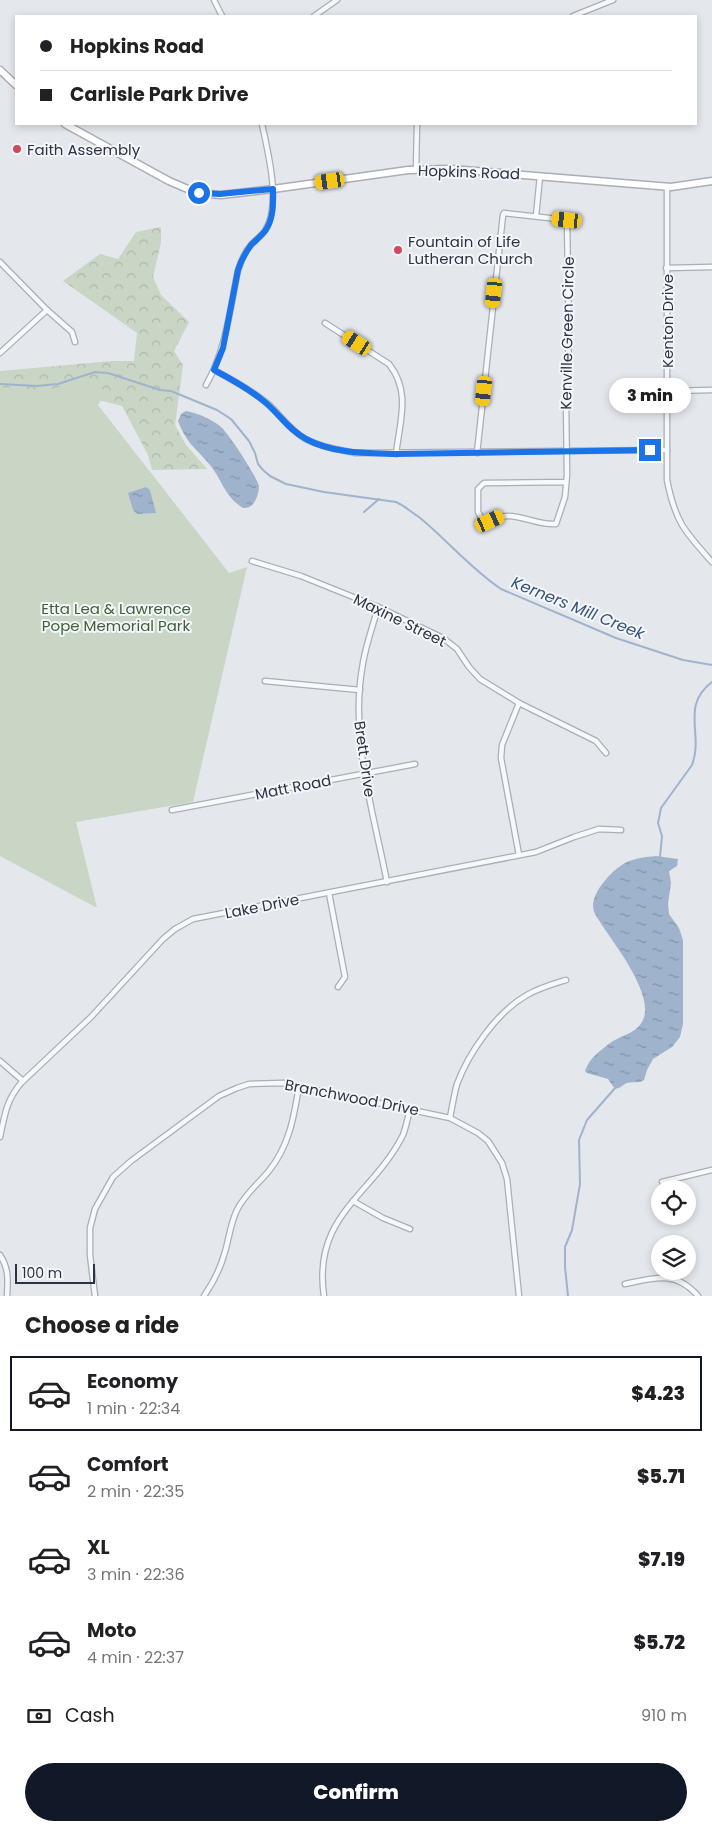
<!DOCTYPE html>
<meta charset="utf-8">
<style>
:root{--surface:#fff;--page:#f6f6f6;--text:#202124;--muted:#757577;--line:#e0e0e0;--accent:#111827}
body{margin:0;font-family:Poppins,sans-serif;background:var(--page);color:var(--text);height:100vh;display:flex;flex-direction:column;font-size:19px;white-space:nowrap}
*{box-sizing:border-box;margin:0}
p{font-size:16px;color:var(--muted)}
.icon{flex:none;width:28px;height:28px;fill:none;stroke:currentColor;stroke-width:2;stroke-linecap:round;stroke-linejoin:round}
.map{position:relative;height:1296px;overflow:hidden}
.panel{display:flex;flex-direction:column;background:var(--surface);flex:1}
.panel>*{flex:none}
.guide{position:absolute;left:15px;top:15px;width:682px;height:110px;border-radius:0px;box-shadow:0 2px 8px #0003;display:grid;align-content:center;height:110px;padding:0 25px;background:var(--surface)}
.fabs{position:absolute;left:651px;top:1180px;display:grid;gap:10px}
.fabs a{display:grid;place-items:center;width:45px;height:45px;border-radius:50%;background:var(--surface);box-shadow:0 2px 8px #0003;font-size:25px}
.scale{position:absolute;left:15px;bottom:12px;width:80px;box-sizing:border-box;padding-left:5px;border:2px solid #2b3445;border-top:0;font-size:14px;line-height:18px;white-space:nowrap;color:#2b3445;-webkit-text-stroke:4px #f4f6f9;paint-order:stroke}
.end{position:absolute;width:22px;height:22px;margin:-11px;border:6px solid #1a73e8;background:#fff;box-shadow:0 0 0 2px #fff}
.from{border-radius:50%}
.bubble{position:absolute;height:35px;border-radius:18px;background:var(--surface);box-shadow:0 2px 8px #0003;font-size:16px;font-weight:800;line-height:35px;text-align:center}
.car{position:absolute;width:15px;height:30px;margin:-15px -8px;border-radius:6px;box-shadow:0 0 4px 1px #0007;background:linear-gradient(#f5c518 24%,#345 0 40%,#f5c518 0 76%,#345 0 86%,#f5c518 0)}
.guide b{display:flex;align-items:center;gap:18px;height:48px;font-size:19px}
.guide b+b{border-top:1px solid var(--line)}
.guide i{width:12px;height:12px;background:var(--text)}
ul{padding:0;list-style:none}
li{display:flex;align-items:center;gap:15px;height:75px;margin:0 10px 8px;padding:0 15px;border:2px solid transparent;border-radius:0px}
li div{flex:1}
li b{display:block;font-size:19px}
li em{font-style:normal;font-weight:800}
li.on{border-color:var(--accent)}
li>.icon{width:45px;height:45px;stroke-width:1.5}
h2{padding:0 25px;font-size:22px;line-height:60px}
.pay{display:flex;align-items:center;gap:12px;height:55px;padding:0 25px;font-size:19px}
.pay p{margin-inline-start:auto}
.primary-button{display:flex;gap:10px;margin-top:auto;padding:10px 25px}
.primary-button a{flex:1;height:58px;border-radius:30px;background:var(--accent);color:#fff;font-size:20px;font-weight:800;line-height:58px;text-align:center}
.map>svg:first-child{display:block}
.forest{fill:url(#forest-crowns)}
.green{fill:#c9d6c5}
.water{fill:url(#water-ripples)}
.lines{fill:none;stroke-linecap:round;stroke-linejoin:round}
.stream{stroke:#9fb4cc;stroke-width:2}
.street-casing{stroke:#a9aeb7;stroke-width:7}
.secondary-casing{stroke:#a9aeb7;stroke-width:9}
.street{stroke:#f7f8fa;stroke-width:4.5}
.secondary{stroke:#fff;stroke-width:6}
.route{stroke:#1a73e8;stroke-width:6}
.poi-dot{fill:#d1495b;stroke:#f4f6f9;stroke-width:2}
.labels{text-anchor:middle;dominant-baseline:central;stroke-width:4;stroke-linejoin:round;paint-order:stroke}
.poi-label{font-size:15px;fill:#2b3445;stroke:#f4f6f9;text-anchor:start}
.street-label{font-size:15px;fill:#2b3445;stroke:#f4f6f9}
.park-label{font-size:15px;fill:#3f6138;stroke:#f4f6f9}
.water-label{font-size:16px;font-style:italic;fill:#34527a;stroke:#f4f6f9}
</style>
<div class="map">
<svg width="712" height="1296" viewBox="0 0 712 1296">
<defs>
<pattern id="forest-crowns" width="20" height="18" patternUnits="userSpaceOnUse" patternTransform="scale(1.25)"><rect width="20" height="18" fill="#c9d6c5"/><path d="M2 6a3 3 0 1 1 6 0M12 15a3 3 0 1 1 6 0" fill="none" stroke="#adb8ab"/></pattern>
<pattern id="water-ripples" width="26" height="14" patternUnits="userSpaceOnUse" patternTransform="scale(1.25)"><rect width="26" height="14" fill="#9fb4cc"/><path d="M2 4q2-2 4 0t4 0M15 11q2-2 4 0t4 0" fill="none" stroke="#8293a7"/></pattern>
</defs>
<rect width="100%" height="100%" fill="#e4e7ec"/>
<path class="forest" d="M161,227V243L153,277L161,295L189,322L174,351L183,365L175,425L186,445L207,469L152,470L148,455L122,406L94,399L0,492V371L112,361H134L137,333L63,281L100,254L118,259L136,232Z"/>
<path class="green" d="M95,377L99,381L100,388L107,390L98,405L229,573L247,567L193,802L76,822L97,908L0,856V388C14,387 27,390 40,390C59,390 76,381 95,377Z"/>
<g class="water">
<path d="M186,411C197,413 212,419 221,427C229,434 257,477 259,486C259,492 257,499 253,504C250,507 248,508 243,508C224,496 223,481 210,465C195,447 187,444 178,421L181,414Z"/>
<path d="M146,487L150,490L156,513L137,514L133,510L128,493Z"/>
<path d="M656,856L678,859L677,866L669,871L671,883L668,904L669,914L679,928L683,940V1024L680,1037L672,1047L653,1059L647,1070L644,1080C638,1084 633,1081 627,1083C622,1085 621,1088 615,1089L608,1079L587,1073L585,1071C589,1058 600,1051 610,1043C620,1036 636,1033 642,1022C658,995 608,937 595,914C586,897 611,871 625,863C635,858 646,857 656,856Z"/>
</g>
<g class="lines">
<g class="stream">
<path d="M0,384L37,386L58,384L95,372L108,373L160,390L171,391L217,410L231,419L249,441L255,453L258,464L263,470L270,476L286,484L324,492L396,502C405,506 411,512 419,517C447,540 471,569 501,589L616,638L683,660L712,665"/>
<path d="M364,512L379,499"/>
<path d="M660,857L662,836L658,823L661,808L692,765C704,734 680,706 712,682"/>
<path d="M568,1296L565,1267V1247L572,1230L580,1184L579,1140L587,1120L616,1087"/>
</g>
<defs>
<g id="street">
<path d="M214,0L222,16"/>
<path d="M314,16L337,0"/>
<path d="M573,16L613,0"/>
<path d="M416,170L417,124"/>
<path d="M667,186V480C675,521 684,531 712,562"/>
<path d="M536,216L540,176"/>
<path d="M0,262L47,310"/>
<path d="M666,268L712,267"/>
<path d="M325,323L389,364C411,392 400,420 396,454"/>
<path d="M0,353L47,310L72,332L75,342"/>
<path d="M214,370C233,380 251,390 267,403C280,414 289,429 304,438C319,447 338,449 355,453L667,450"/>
<path d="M206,385C226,350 230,309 238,270C241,261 244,253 250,246C255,240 262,236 266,229C281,202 268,153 262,124"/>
<path d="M667,391L712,390"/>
<path d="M477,453L503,215L504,213L567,220L569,341L566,401L567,475L565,497L556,524C530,526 512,505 485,524L478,512V489L484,483L566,482"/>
<path d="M252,561L301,576L378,607L443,638L457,649L469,667L480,679L519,703L596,741L606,753"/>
<path d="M378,607C373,626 366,644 363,663C349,736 373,810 387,882"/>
<path d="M265,681L360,690"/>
<path d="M172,810L415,764"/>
<path d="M519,855L501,758L502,745L519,703"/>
<path d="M329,893L345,977L338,987"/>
<path d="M0,1061L23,1081"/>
<path d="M450,1118C452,1107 454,1095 457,1084C469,1052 497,1012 527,995C539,988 553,984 566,980"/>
<path d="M0,1137C5,1114 6,1101 21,1083L91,1017L163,939L175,929L193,919L536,852L574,837L599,829L621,830"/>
<path d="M662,1182L712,1170"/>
<path d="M353,1201L383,1218L410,1229"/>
<path d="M0,1255C9,1269 8,1280 7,1296"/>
<path d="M625,1284C654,1278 676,1270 698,1296"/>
<path d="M95,1296L90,1255V1228L95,1209L113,1177L131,1161L219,1096L237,1088L249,1084L283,1083L450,1118L478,1133L488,1141L502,1163L507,1179L519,1296"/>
<path d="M204,1296C213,1283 220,1269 224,1255C229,1240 230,1224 237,1210C245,1194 257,1185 268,1172C289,1147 294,1117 299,1086"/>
<path d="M324,1296C312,1215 373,1195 403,1135C406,1127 408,1117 410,1109"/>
</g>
<g id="secondary">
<path d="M0,70L16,85"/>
<path d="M65,124L169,181L190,190L209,194L221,195L273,189L408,170L451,169L671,187L712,181"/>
</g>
</defs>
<use href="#street" class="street-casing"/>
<use href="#secondary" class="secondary-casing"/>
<use href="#street" class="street"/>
<use href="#secondary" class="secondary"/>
</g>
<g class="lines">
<path class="route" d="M199,193L220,194L273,189C273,204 274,218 265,231C261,236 255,241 251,245C245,253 241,261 238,270L223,348L214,370C233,380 251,390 266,403C280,415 290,431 306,439C334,454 366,453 396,454L650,450"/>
</g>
<g class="poi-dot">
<circle cx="17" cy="149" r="5"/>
<circle cx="398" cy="250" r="5"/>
</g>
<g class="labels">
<g class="poi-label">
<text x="27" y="149">Faith Assembly</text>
<text x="408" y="241">Fountain of Life<tspan x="408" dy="17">Lutheran Church</tspan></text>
</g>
<g class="street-label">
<text transform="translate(469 172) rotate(2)">Hopkins Road</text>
<text transform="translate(667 321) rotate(-90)">Kenton Drive</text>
<text transform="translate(567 333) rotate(-89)">Kenville Green Circle</text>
<text transform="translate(400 620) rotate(26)">Maxine Street</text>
<text transform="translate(365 759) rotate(82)">Brett Drive</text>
<text transform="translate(293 787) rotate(-11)">Matt Road</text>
<text transform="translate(262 906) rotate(-11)">Lake Drive</text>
<text transform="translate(352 1097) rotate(11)">Branchwood Drive</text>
</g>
<g class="park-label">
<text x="116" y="608">Etta Lea &amp; Lawrence<tspan x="116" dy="17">Pope Memorial Park</tspan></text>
</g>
<g class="water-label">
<text transform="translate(578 608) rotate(22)">Kerners Mill Creek</text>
</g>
</g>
</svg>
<div class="fabs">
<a><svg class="icon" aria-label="locate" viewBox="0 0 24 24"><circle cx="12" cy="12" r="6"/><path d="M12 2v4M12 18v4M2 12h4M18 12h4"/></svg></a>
<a><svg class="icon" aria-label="layers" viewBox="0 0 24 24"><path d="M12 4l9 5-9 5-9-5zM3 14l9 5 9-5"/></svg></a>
</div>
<div class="scale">100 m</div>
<i class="end from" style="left:199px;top:193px"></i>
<i class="end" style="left:650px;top:450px"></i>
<div class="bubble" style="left:609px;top:378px;width:82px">3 min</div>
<i class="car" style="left:330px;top:181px;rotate:262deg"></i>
<i class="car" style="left:567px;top:220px;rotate:276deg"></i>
<i class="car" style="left:494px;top:293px;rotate:186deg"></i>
<i class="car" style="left:357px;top:343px;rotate:303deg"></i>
<i class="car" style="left:484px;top:391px;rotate:186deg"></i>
<i class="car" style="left:490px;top:521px;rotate:66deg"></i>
<div class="guide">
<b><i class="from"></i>Hopkins Road</b>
<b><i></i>Carlisle Park Drive</b>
</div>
</div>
<section class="panel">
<h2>Choose a ride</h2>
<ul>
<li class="on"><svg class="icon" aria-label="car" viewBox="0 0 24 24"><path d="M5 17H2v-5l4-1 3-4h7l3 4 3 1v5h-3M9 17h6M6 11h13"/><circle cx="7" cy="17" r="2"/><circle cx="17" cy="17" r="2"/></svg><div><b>Economy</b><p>1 min · 22:34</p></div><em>$4.23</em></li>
<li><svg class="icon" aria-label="car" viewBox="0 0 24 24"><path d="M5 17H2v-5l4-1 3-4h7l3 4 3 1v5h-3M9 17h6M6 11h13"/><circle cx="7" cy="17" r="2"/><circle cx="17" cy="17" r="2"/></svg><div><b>Comfort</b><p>2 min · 22:35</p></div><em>$5.71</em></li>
<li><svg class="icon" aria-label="car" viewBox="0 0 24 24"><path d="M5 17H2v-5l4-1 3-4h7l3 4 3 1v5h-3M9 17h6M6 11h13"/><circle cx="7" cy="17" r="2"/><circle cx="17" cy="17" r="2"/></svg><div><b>XL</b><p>3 min · 22:36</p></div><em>$7.19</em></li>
<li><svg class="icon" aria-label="car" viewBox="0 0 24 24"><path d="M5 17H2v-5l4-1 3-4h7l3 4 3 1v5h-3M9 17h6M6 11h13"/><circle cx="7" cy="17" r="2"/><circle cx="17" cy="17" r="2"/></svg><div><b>Moto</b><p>4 min · 22:37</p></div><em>$5.72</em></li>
</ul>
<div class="pay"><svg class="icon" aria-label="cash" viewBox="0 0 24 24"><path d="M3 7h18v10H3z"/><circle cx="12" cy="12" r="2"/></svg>Cash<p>910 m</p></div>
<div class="primary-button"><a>Confirm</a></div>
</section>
